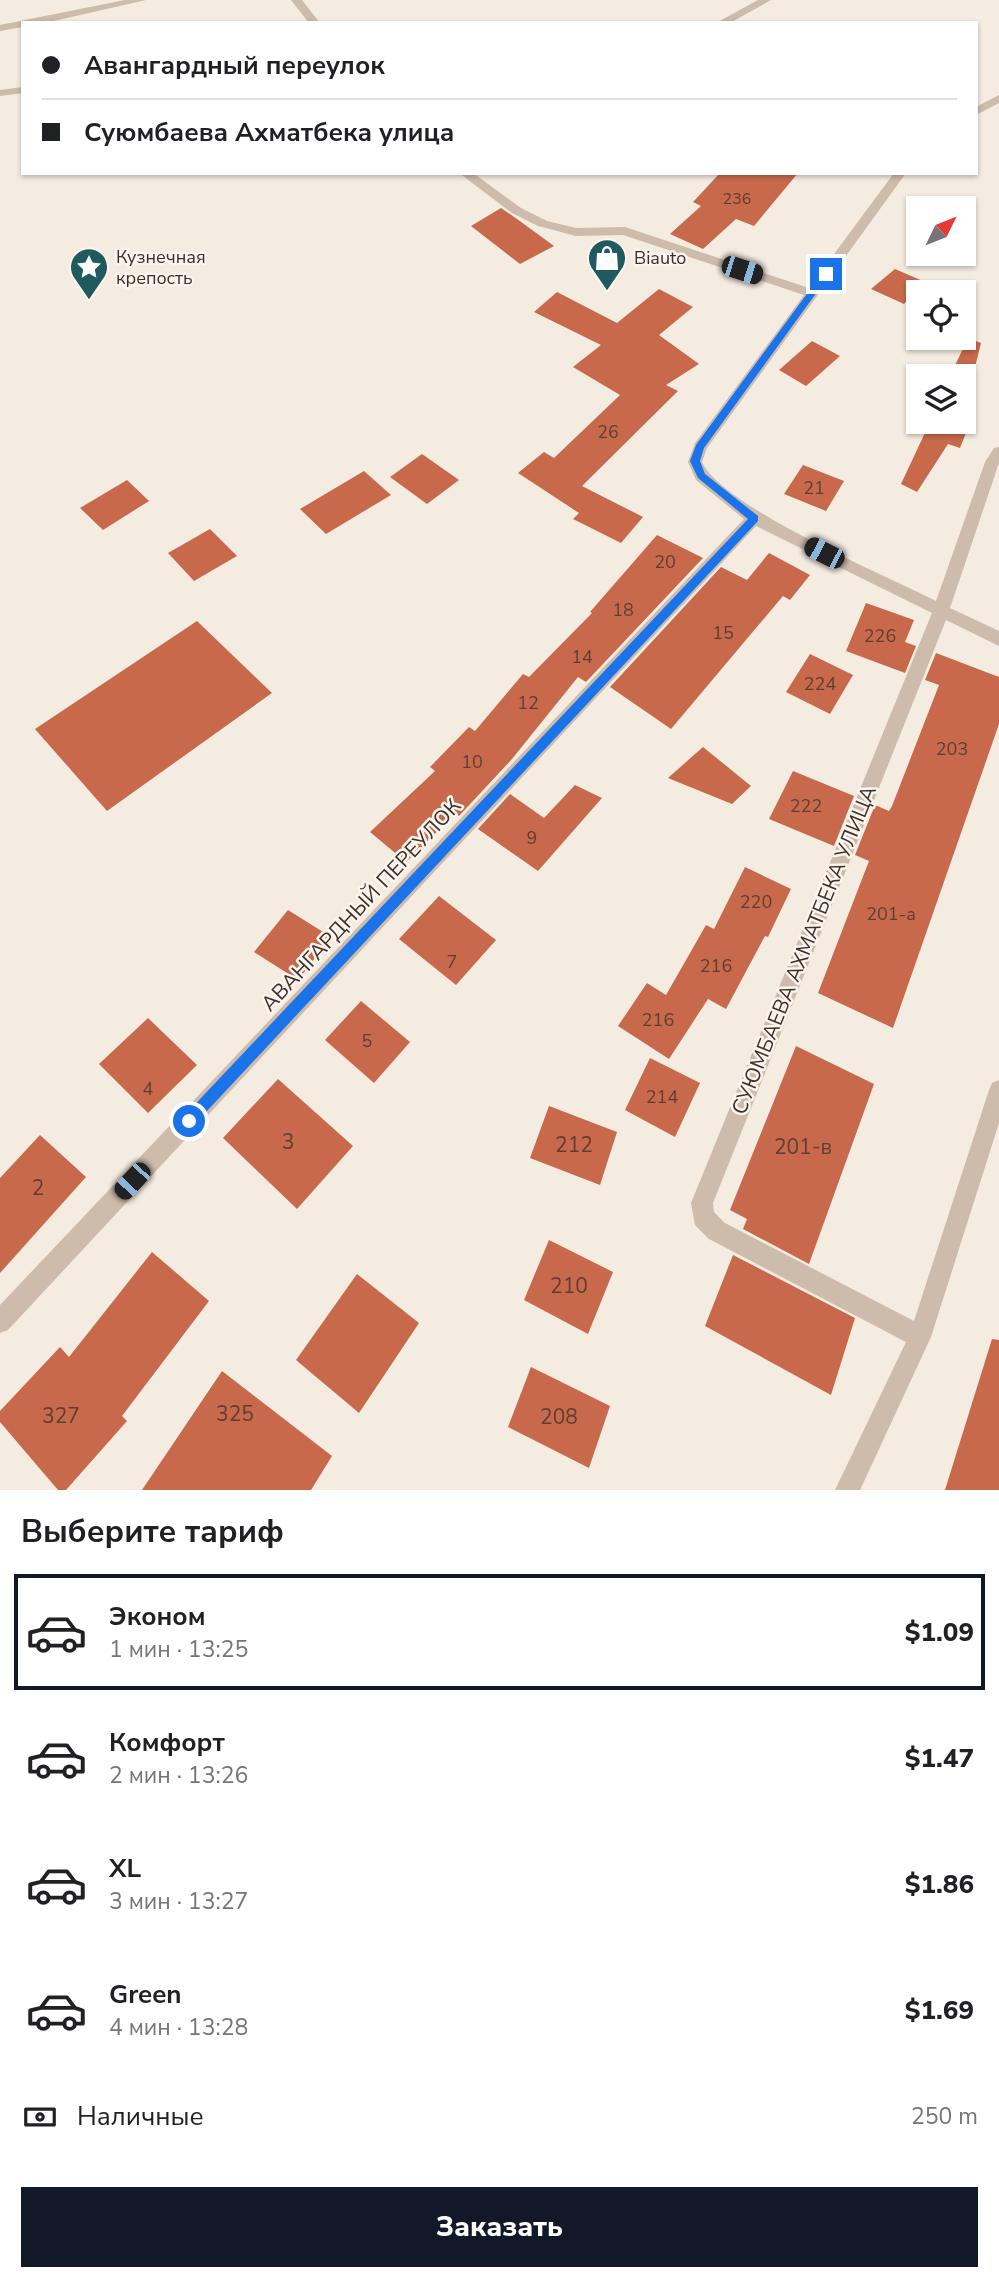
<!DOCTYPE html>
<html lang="ru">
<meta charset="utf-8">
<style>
:root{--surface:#fff;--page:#f2f2f2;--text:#202124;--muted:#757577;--line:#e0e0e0;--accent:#111827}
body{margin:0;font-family:"Nunito Sans",sans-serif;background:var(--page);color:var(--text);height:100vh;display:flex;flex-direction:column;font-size:26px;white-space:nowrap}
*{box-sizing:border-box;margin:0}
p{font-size:23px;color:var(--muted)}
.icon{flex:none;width:38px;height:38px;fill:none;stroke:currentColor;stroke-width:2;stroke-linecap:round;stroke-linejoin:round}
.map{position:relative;height:1490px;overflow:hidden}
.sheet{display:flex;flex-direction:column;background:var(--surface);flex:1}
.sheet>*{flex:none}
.hud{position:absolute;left:21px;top:21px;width:957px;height:154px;border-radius:0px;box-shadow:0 2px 5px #0004;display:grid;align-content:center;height:154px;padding:0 21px;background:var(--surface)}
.needle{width:46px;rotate:47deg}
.buttons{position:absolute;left:906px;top:196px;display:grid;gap:14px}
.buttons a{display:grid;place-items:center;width:70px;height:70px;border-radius:0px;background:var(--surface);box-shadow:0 2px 5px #0004;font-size:35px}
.end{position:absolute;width:32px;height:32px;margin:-16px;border:9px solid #1a73e8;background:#fff;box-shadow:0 0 0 4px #fff}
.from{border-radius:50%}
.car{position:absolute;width:21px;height:42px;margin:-21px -10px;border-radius:9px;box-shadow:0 0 5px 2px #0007;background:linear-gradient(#222 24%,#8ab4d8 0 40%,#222 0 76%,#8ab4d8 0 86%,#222 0)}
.hud b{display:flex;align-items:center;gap:24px;height:66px;font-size:26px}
.hud b+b{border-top:2px solid var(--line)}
.hud i{width:18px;height:18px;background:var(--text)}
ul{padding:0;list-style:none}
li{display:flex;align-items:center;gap:21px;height:116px;margin:0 14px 10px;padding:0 7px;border:4px solid transparent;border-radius:0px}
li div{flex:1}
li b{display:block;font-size:26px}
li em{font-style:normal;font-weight:800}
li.on{border-color:var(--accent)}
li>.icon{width:63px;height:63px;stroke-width:1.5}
h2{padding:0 21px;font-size:32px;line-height:84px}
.pay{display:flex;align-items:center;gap:18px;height:77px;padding:0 21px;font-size:26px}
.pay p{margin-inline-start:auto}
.button{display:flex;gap:14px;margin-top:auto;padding:14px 21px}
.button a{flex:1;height:80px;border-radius:0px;background:var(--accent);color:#fff;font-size:28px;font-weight:800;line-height:80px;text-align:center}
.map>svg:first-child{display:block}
.building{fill:#c8694b}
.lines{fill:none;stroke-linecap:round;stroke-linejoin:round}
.street{fill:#cdbbac;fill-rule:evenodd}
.route{fill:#1a73e8}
.labels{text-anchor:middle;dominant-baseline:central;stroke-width:5;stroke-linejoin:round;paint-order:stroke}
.far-number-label{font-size:16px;fill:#5e3e33}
.far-poi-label{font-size:18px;fill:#3b302b;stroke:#fbf5ee;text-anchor:start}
.number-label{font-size:18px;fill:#5e3e33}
.street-label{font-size:21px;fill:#3b302b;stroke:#fbf5ee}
.near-number-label{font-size:21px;fill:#5e3e33}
</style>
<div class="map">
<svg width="999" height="1490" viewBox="0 0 999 1490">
<rect width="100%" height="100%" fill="#f4ebe1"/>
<g class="building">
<path d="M720,173H798L754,226L736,219L703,249L670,234L701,206L693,202Z"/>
<path d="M501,208L517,219L554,246L520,264L471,226Z"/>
<path d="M895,269L925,282L904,304L871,289Z"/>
<path d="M659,289L693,307L659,335L699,364L666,385L678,391L582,486L643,517L621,543L573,519L579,513L518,473L544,452L554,458L620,395L573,367L601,345L534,312L557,292L617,323Z"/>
<path d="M968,338L981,343L964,412V376H950Z"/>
<path d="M812,341L840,356L806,386L779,370Z"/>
<path d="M964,416L972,418L960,448L948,444L917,492L901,484L930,422H964Z"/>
<path d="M422,454L459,480L427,504L390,477Z"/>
<path d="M803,465L844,481L826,511L784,494Z"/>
<path d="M364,471L391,495L326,534L300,509Z"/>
<path d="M127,480L149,501L103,530L80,508Z"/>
<path d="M210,529L237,556L194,581L168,553Z"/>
<path d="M657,535L703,558L586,682L578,677L512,759L459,816L456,813L406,862L370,832L435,771L430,767L469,727L475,731L523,674L529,677L592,613L590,612Z"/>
<path d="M769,553L810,575L790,600L783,596L671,729L610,687L721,567L747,580Z"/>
<path d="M866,603L914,620L905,642L916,646L905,673L846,651Z"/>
<path d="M197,621L272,693L107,811L35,729Z"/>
<path d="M936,653L999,677V724L893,1028L818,993L869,861L855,855L875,805L889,811L892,806L939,685L925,680Z"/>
<path d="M810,654L853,675L830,714L786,692Z"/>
<path d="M703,747L751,786L732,804L668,778Z"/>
<path d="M793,771L854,796L834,846L769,819Z"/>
<path d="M575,785L602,798L538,871L478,829L510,794L544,818Z"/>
<path d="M745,867L791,889L768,937L765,936L726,1009L708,999L669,1059L618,1026L647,983L666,995L706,925L714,929Z"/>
<path d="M439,896L496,940L456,985L399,939Z"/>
<path d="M288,910L331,937L298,980L254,952Z"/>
<path d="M361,1001L410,1042L374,1083L325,1040Z"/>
<path d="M148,1018L197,1065L148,1113L99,1064Z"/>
<path d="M796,1046L874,1084L809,1264L743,1229L747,1219L730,1210Z"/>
<path d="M650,1058L700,1083L675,1137L625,1110Z"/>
<path d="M278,1079L353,1146L297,1209L223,1138Z"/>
<path d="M549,1106L617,1132L600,1185L530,1158Z"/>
<path d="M40,1135L86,1177L0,1273V1178Z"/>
<path d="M549,1240L613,1272L588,1334L524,1300Z"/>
<path d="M152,1252L209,1301L122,1416L127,1421L66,1490H58L0,1422V1411L60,1347L69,1357Z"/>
<path d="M733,1255L855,1318L831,1395L705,1326Z"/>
<path d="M357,1274L419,1323L359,1413L296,1360Z"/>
<path d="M992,1339L999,1340V1490H945Z"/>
<path d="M531,1367L610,1406L589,1468L508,1427Z"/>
<path d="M222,1371L332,1456L311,1490H142Z"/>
</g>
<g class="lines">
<g class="street">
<path d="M125,0H146L45,23H23V27L0,31V25Z"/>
<path d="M291,0H302L320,23H309Z"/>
<path d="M758,0H771L730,23H716Z"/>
<path d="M23,87V93L0,96V90Z"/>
<path d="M999,95V103L976,115V107Z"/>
<path d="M459,173H473L521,208L547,221L576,228L625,227L809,288L894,173H906L707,448L702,462C722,507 887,576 936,601L985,462L994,448L999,447V463L950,608L999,631V646L946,620L713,1203L714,1212L725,1223L914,1321L989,1090L992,1083L999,1080V1123L931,1337L860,1490H835L906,1342L709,1239L695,1225L691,1203L932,613L756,526L8,1330L0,1333V1305L744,519L696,480L688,462L695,443L804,295L623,235L576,236L538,226L512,213Z"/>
</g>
</g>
<path class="route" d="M823,272L830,274L704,448L700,461L705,474L758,516V521L193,1126H184V1116L748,519L698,478L690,461L696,445Z"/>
<defs>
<symbol id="shop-pin" viewBox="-11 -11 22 30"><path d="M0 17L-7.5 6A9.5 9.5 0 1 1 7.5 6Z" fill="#1f5a5e" stroke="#fbf5ee"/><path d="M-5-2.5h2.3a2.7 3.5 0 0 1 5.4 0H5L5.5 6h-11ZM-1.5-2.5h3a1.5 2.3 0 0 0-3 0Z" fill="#fff"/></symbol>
<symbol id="sight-pin" viewBox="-11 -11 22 30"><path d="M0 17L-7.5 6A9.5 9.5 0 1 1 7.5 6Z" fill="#1f5a5e" stroke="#fbf5ee"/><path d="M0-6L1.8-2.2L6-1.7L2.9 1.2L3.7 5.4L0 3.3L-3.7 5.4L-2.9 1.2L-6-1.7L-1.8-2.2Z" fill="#fff"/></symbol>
</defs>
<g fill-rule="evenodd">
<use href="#shop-pin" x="585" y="236" width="44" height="60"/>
<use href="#sight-pin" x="67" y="245" width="44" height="60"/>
</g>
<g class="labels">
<g class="far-number-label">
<text x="737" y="199">236</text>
</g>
<g class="far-poi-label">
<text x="116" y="257">Кузнечная<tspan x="116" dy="21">крепость</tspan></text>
<text x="634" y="258">Biauto</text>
</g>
<g class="number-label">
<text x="608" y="432">26</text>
<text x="814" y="488">21</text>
<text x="665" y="562">20</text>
<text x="623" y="610">18</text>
<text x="723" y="633">15</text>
<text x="880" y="636">226</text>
<text x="582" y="657">14</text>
<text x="820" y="684">224</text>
<text x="528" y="703">12</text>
<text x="952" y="749">203</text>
<text x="472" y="762">10</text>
<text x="806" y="806">222</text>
<text x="532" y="838">9</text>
<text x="756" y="902">220</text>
<text x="891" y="914">201-a</text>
<text x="452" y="962">7</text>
<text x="716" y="966">216</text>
<text x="658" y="1020">216</text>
<text x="367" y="1041">5</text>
<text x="148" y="1089">4</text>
<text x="662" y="1097">214</text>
</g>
<g class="street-label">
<text transform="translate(361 905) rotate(-47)">АВАНГАРДНЫЙ ПЕРЕУЛОК</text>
<text transform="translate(804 950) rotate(-68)">СУЮМБАЕВА АХМАТБЕКА УЛИЦА</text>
</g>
<g class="near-number-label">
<text x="288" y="1142">3</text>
<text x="574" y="1145">212</text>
<text x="803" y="1147">201-в</text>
<text x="38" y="1188">2</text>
<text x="569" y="1286">210</text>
<text x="235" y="1414">325</text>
<text x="61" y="1416">327</text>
<text x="559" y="1417">208</text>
</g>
</g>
</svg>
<div class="buttons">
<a><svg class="needle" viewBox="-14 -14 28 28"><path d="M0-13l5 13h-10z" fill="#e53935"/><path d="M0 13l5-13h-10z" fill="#757577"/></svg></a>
<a><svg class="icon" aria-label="locate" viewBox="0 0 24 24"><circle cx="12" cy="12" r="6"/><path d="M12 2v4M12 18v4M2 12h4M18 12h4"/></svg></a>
<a><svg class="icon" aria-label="layers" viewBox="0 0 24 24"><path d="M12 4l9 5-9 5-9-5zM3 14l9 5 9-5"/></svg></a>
</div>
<i class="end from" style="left:189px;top:1121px"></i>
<i class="end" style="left:826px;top:274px"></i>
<i class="car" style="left:742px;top:270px;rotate:108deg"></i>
<i class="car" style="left:824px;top:553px;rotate:297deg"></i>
<i class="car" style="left:132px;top:1181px;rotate:223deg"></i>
<div class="hud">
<b><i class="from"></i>Авангардный переулок</b>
<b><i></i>Суюмбаева Ахматбека улица</b>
</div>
</div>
<section class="sheet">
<h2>Выберите тариф</h2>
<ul>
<li class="on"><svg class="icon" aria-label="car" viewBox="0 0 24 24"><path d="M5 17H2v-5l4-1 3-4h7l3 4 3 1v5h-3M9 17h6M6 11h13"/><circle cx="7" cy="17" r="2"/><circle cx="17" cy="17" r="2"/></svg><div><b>Эконом</b><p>1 мин · 13:25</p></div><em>$1.09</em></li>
<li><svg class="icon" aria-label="car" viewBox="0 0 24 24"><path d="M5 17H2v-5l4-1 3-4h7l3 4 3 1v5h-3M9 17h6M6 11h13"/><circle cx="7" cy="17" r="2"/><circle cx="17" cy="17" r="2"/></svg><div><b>Комфорт</b><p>2 мин · 13:26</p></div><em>$1.47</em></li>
<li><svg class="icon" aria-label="car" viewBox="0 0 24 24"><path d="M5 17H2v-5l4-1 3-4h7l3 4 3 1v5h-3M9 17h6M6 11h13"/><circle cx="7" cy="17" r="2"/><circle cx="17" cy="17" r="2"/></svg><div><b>XL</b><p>3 мин · 13:27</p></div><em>$1.86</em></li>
<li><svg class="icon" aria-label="car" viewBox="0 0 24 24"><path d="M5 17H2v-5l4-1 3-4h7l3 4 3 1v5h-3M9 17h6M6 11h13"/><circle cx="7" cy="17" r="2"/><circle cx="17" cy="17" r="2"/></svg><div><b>Green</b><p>4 мин · 13:28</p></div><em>$1.69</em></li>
</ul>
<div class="pay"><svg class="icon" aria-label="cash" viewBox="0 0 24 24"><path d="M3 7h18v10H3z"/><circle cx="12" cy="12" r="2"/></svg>Наличные<p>250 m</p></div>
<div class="button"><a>Заказать</a></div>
</section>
